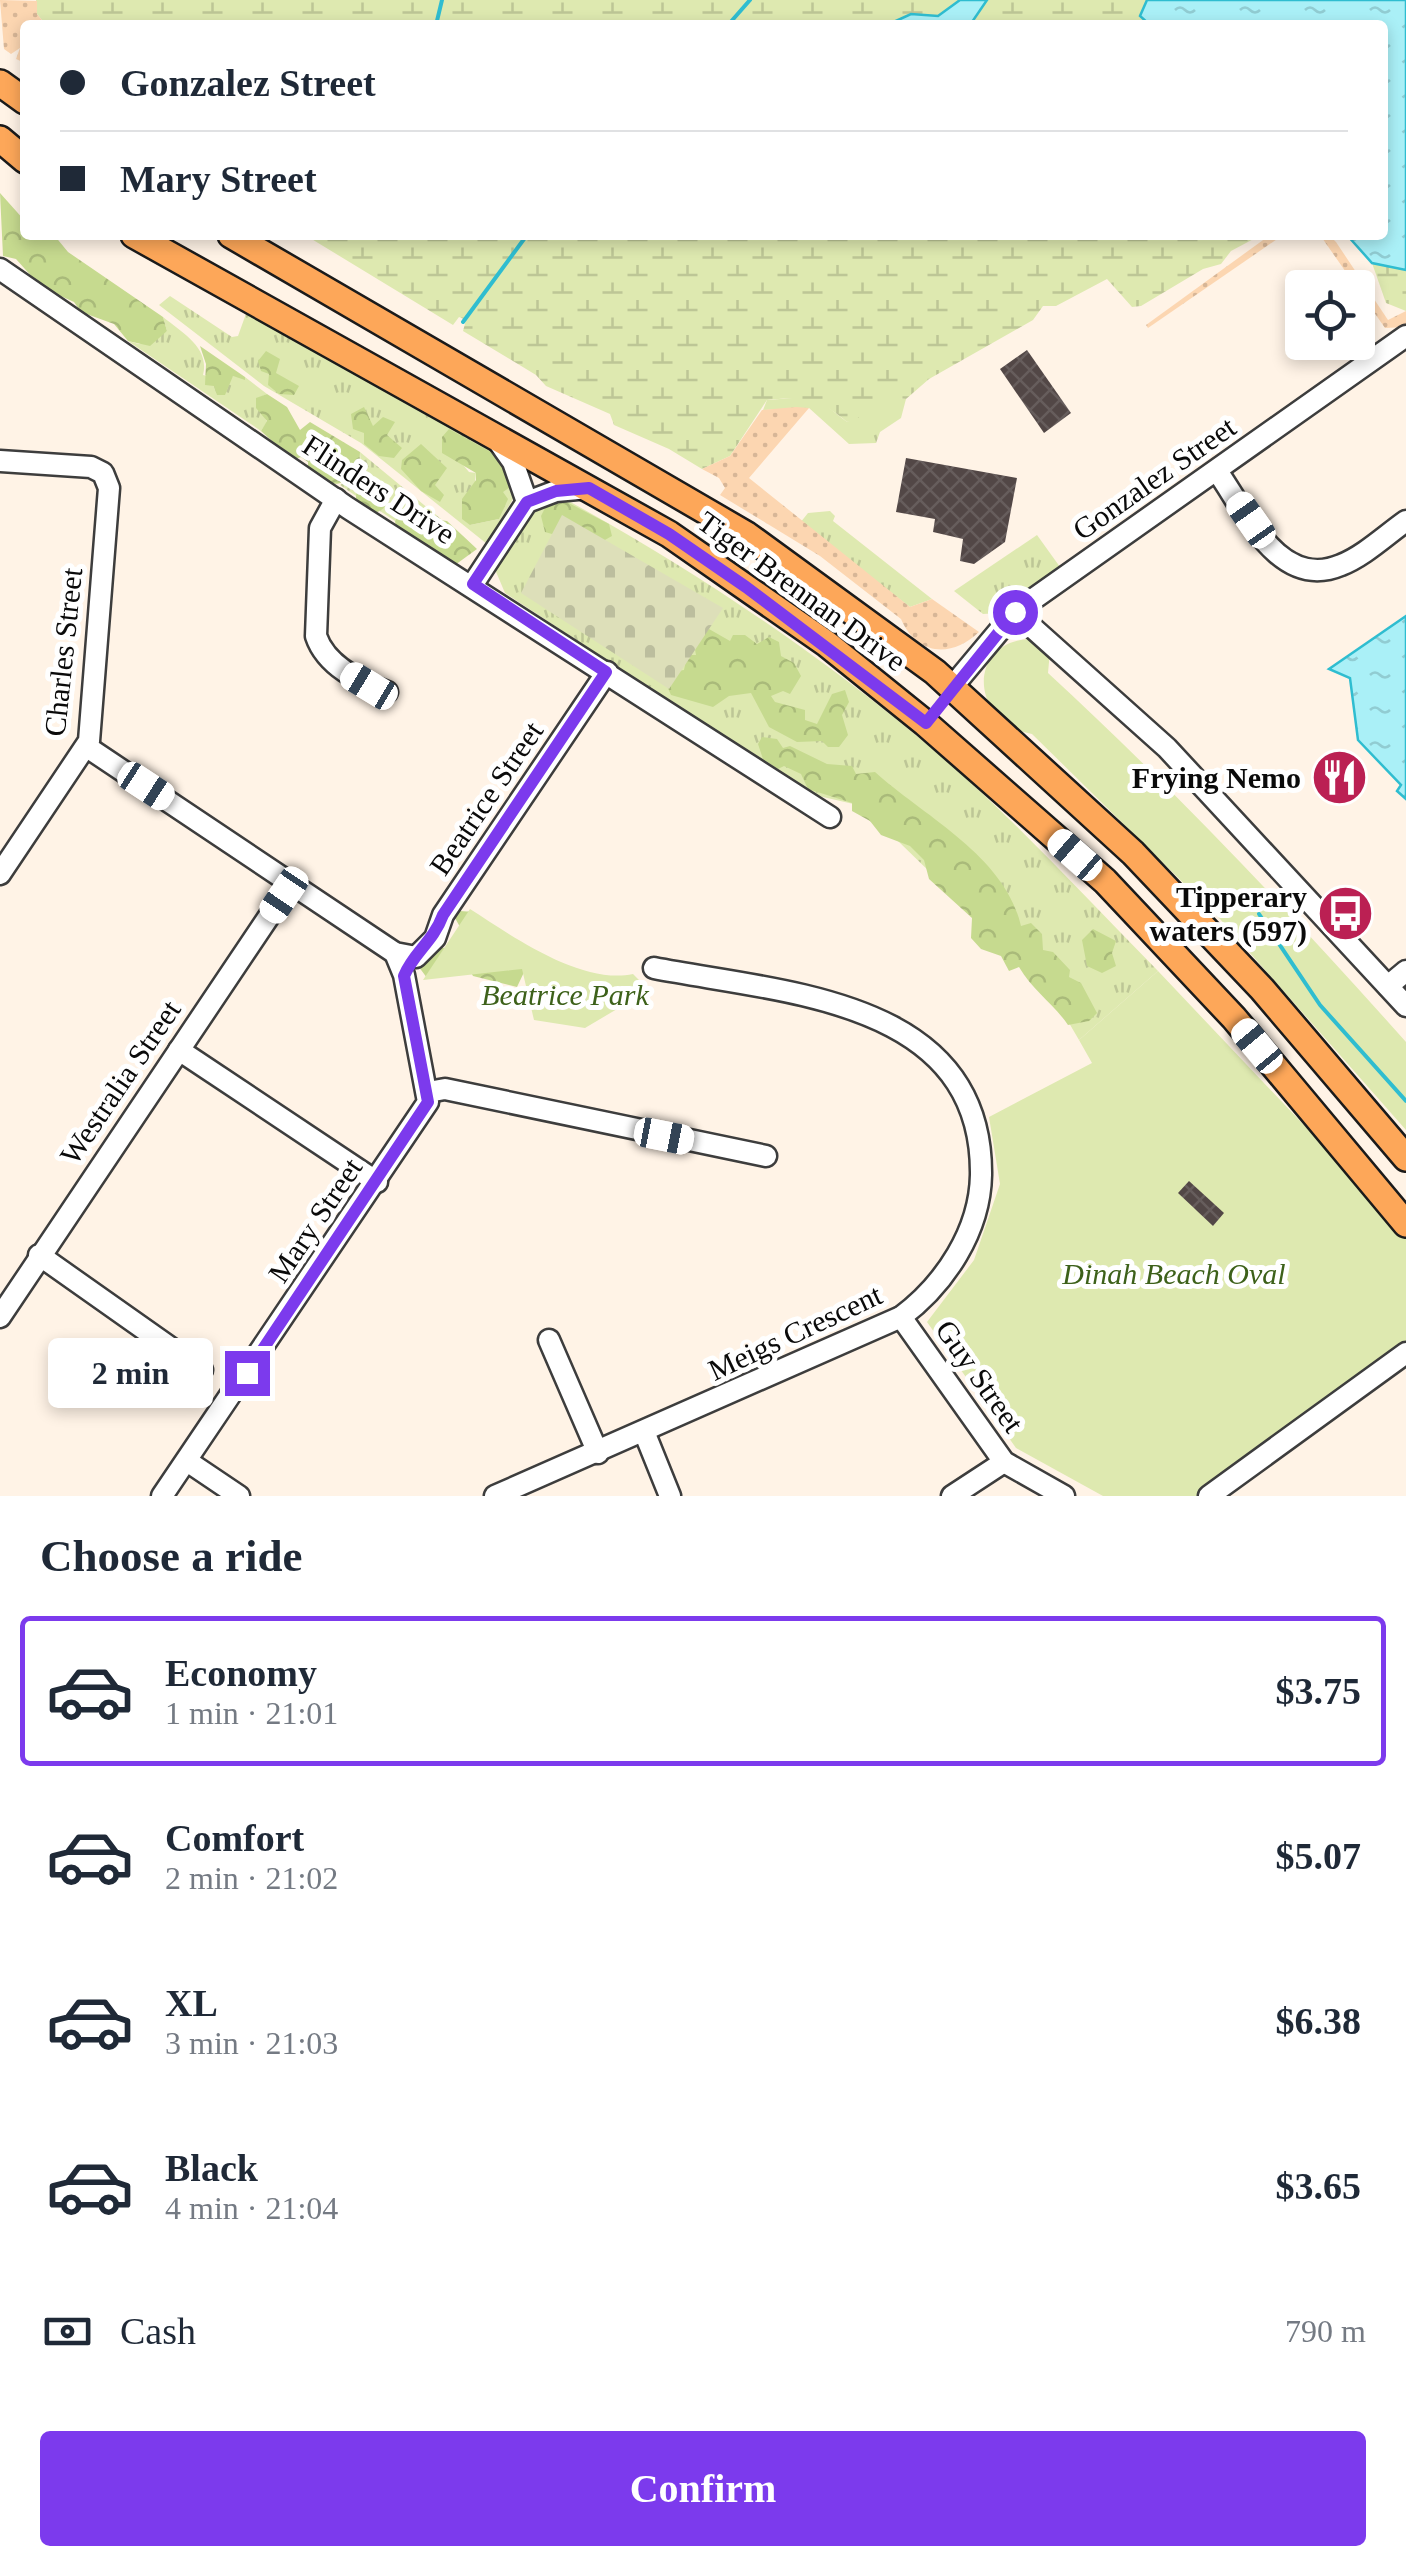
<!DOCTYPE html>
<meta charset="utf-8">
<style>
:root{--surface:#fff;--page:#f6f6f7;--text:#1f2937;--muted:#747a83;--line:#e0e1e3;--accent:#7c3aed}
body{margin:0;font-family:"Times New Roman",serif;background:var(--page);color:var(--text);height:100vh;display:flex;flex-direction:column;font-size:38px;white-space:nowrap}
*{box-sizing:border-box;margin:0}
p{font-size:32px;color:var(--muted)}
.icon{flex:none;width:55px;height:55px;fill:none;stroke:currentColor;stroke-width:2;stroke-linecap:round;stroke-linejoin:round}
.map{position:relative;height:1496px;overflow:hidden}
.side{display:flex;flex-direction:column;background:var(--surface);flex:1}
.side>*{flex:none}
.banner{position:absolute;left:20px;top:20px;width:1368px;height:220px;border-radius:10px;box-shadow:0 5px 15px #0003;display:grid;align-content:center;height:220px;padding:0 40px;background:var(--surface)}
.controls{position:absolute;left:1285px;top:270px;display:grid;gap:20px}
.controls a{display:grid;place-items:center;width:90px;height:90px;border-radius:10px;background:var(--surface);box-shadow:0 5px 15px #0003;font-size:50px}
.end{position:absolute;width:45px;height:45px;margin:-22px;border:12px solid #7c3aed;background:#fff;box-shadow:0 0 0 5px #fff}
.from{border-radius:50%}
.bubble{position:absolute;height:70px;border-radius:10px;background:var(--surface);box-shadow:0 5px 15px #0003;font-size:32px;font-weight:700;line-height:70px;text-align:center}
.car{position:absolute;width:30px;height:60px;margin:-30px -15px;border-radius:12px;box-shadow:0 0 8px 2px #0007;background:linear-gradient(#fff 24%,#345 0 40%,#fff 0 76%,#345 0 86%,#fff 0)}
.banner b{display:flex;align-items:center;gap:35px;height:95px;font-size:38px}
.banner b+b{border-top:2px solid var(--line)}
.banner i{width:25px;height:25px;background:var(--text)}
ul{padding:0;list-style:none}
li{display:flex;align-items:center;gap:30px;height:150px;margin:0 20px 15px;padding:0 20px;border:5px solid transparent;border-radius:10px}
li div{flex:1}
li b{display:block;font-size:38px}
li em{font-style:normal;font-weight:700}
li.on{border-color:var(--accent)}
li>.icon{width:90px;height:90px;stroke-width:1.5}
h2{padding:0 40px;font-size:45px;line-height:120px}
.pay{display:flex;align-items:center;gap:25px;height:110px;padding:0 40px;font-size:38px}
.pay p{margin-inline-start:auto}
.primary-button{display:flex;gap:20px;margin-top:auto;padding:20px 40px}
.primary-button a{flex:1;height:115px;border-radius:10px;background:var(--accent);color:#fff;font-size:40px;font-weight:700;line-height:115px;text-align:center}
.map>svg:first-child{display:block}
.grass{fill:url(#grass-tufts);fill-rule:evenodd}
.forest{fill:url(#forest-crowns)}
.wetland{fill:url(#wetland-marsh)}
.sand{fill:url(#sand-dots)}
.cemetery{fill:url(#cemetery-stones)}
.park{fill:#dee9b0}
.water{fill:url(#water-ripples);stroke:#2fbdd0;stroke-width:2.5}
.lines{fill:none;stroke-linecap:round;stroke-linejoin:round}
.stream{stroke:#2fbdd0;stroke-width:4}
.building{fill:url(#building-cross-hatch)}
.minor-casing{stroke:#3d3d3d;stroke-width:25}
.major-casing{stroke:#1b1b1b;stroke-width:30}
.minor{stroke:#fff;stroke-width:20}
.major{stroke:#fda759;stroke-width:25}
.route{stroke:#7c3aed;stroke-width:12}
.labels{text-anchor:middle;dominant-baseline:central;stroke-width:10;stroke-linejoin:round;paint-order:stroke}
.street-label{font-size:30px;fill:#0a0a0a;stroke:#fff}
.poi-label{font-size:30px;font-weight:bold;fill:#0a0a0a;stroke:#fff;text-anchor:end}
.park-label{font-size:30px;font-style:italic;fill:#3d611a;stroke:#fff}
</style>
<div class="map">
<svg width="1406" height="1496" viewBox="0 0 1406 1496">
<defs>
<pattern id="grass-tufts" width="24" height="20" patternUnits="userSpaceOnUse" patternTransform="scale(2.5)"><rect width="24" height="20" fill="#dee9b0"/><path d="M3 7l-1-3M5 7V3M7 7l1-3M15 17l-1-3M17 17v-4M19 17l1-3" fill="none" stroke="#bdc696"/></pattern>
<pattern id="forest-crowns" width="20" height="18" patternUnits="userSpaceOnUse" patternTransform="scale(2.5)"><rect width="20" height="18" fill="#c6da8f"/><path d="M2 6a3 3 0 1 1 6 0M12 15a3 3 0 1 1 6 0" fill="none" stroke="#a9ba7a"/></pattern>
<pattern id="wetland-marsh" width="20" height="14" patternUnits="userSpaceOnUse" patternTransform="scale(2.5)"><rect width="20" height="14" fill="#dee9b0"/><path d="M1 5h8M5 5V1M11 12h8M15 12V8" fill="none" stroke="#bdc696"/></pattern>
<pattern id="sand-dots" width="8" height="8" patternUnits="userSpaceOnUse" patternTransform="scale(2.5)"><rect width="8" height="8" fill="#fcd6b1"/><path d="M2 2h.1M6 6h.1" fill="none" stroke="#d7b697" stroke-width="1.8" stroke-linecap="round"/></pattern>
<pattern id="cemetery-stones" width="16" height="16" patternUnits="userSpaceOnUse" patternTransform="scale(2.5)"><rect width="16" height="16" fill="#dddfb9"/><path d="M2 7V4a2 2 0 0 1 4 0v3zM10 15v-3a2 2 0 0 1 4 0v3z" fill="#bcbe9e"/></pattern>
<pattern id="water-ripples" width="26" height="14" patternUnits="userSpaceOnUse" patternTransform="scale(2.5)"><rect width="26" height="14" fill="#aaf0f7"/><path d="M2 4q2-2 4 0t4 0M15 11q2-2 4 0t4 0" fill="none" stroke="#91ccd2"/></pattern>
<pattern id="building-cross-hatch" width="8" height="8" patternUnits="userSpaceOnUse" patternTransform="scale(2.5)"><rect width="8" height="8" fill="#524746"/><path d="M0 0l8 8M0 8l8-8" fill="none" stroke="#665d5c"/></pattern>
</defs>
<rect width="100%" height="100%" fill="#fff3e6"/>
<g class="grass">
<path d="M170,296L232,337L238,336L247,311L495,452L510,470L518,490L487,544L361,443L264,386L159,305ZM459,460L502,492L499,519L470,525L476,473L469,472Z"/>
<path d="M163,317C183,333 210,348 203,375L227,381L233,376L245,377L267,394L256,399L267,422L261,431L128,341L139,344L167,331Z"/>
<path d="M805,397L820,401L847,422L892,397L906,399L901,418L880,432L876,443L849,444L809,408L763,410L767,400Z"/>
<path d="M360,452L441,519L402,512L395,521L380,511L388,499L367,482L356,496L340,485L361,468Z"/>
<path d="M565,499C687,566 803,643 912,732C1000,803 1078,890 1158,971L1079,1040L1048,987L862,806L810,794L505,593L494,567L526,513Z"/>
<path d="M830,511L835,516L833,521L932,599L910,607L800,523L808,513Z"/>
<path d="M1037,535L1060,567L999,613L983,614L954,591Z"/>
</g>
<g class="forest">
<path d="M0,193L25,221V235H54L68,252L163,317L167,331L150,346L128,341L114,324L81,312L74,302L41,287L16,259L3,256Z"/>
<path d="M200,346L245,377V380L233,376L225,395H217L214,386L205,385L206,364Z"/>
<path d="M266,351L280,359L276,373L299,386L294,395L279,394L268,385L269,374L261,371L258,361Z"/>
<path d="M267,394L287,407L300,430L310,422L360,452L359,474C333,488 335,487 308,471V462L301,457L293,460L261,431L267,421L256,408V398Z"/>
<path d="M364,407L373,426L383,417L395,422L387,435L402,448L394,458L379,456L364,444V433L353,429L351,414Z"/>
<path d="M449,429L491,452L507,471L512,486L503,492L508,499L499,519L470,525L462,519V499L476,480V473L442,453V437Z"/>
<path d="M421,444L447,468L435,485L444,495L440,502L421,491L401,469L402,460Z"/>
<circle cx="372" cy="497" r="16"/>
<path d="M549,500H563L609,524L612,536L594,546L545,532L541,516Z"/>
<path d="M401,512L424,513L426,518L447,521L477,549L455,565L432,557L427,546L411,545L397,533L395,521Z"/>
<path d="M709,629L730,641L733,635H745L757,644L769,637L779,642L781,656L794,663L801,676L790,694L783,691L771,696L775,702L805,710V720L817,724L832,694L845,690L849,702L842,715L848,735L839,747H828L822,741L797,742L769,727L751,693L729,696L713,707L671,695L666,684L677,671L684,670L687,655H696L694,644Z"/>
<path d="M762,737L777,739L783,748L790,746L827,764L852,766L856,774L875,772C925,817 1005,856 1021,926L1031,923L1042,934L1043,950L1053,952L1070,970L1069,977L1081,983L1097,1013L1089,1021L1068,1025C1053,1003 1033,991 1019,967L1009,971L1001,956L981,949L971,938L972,918L929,879L924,860L910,846L881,835L870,821L852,811V803L808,789L801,774L784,766L778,769L763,759L758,744Z"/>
<path d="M460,911L474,912L527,966L517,987L473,976L469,969L427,978L416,963L440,942L443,948L450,947L460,927L455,918Z"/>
<path d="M1093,929L1116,941L1112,953L1116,966L1102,973L1087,966L1082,940Z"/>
</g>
<g class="wetland">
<path d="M36,0H960L938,16L911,14L887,25H46L37,14Z"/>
<path d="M987,0H1147L1140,16L1150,25H970Z"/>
<path d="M305,235H1261L1231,251L1221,264L1203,269L1141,306L1132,307L1107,279L1056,306H1043L1033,320L929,379L906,399C881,396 870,416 847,422C821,399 801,396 767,400L730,456L702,469L669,449L614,425L610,414L546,386L536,375L463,331L466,320L459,317L453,325Z"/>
<path d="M1372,263L1406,270V311L1386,303Z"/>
</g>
<g class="sand">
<path d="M0,0L37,1V14L46,25H25V63L16,59L20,48L11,54L4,49Z"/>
<path d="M1270,235H1283L1148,328L1146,325Z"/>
<path d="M1320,235H1329L1336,242L1388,320L1406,311V327L1385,328Z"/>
<path d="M796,407L809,408L749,478L910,607L932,599L979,632C952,658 917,656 901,619L820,556L720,495L725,488L719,478L702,469L730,456L762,410Z"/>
</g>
<path class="cemetery" d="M562,515L723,608L669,689L521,593Z"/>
<g class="park">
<path d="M1028,639L1050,651L1048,673C1175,790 1291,913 1406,1042V1130L1220,919L1032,734C971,723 966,644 1028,639Z"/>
<path d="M470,909C512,936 581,985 633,974L642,983L639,996L585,1028L534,1020L522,969L423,980Z"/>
<path d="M1158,971L1406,1233V1342L1199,1496H1103L1016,1448L927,1322L974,1260L1000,1184L989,1117L1092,1063L1079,1040Z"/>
</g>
<g class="water">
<path d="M960,0H987L970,25H887L911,14L938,16Z"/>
<path d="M1147,0H1406V270L1372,263L1347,235H1382V25H1150L1140,16Z"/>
<path d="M1406,616V799L1397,791L1401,785L1358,740L1350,678L1329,669Z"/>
</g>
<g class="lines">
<g class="stream">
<path d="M436,25L442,0"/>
<path d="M728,25L750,0"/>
<path d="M463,322L527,235"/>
<path d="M1259,914L1320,1005L1406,1101"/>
</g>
</g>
<g class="building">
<path d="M1027,350L1071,413L1044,433L1000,369Z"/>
<path d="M906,458L1017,478L1005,542L974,564L960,561L963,539L933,532L935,519L896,512Z"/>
<path d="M1189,1181L1224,1213L1213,1226L1178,1193Z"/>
</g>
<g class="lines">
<defs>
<g id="minor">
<path d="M0,269L348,508L830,817"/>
<path d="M498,441L513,462L527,502"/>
<path d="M0,461L91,467L103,473L109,488L89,741L0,874"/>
<path d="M1217,471C1246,512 1279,591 1341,565C1364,556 1386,535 1406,521"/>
<path d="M336,499L320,528L316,636C326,666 360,682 387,692"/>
<path d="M473,584L527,502L556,491L589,488"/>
<path d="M1015,612L1167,748L1406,1006"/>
<path d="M953,686L1015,612L1406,336"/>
<path d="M87,747L395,953L416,957L435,938L443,915L607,672"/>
<path d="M1388,986L1406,971"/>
<path d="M179,1050L377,1182"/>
<path d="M428,1092L445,1089L766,1156"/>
<path d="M39,1255L202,1370"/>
<path d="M0,1317L292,882"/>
<path d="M901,1317L1004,1462L1064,1496"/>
<path d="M549,1340L598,1453"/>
<path d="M645,1434L670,1496"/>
<path d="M187,1461L239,1496"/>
<path d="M162,1496L428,1102L404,975L395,953"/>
<path d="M495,1496L901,1317C945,1284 980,1231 981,1175C983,998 781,993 654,968"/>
<path d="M952,1496L1004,1462"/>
<path d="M1209,1496L1406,1353"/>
</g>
<g id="major">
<path d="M0,83L25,101"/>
<path d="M0,139L25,160"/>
<path d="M134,235L669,534L827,644L925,723L1105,881L1234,1018L1406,1224"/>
<path d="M231,235L747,535L935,672L1133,853L1262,989L1406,1158"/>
</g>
</defs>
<use href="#minor" class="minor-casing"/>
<use href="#major" class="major-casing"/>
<use href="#minor" class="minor"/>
<use href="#major" class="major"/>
</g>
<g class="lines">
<path class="route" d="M247,1373L428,1102L404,976C414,952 433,942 443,915L606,672L473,584L527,502L556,491L589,488L669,534L746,587L926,723L1015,612"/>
</g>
<defs>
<symbol id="restaurant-disc" viewBox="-11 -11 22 22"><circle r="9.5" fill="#bb2053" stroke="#fff"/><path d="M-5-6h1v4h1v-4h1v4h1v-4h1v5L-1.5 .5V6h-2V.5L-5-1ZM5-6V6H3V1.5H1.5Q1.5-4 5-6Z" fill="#fff"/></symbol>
<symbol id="bus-disc" viewBox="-11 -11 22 22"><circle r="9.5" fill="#bb2053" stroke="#fff"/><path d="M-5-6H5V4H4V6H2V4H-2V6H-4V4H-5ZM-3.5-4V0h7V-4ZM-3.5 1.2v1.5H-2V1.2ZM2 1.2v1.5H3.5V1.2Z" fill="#fff"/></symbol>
</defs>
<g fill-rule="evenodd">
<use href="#restaurant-disc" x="1308" y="746" width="63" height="63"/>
<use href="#bus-disc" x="1314" y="882" width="63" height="63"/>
</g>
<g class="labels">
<g class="street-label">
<text transform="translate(1154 478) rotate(-35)">Gonzalez Street</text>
<text transform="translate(379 489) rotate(33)">Flinders Drive</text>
<text transform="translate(802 591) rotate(36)">Tiger Brennan Drive</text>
<text transform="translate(63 652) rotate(-84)">Charles Street</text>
<text transform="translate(486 798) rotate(-56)">Beatrice Street</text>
<text transform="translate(120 1082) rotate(-56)">Westralia Street</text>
<text transform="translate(315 1220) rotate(-56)">Mary Street</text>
<text transform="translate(795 1332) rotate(-25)">Meigs Crescent</text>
<text transform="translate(980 1376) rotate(55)">Guy Street</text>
</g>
<g class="poi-label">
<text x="1301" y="777">Frying Nemo</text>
<text x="1307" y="896">Tipperary<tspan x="1307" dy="34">waters (597)</tspan></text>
</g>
<g class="park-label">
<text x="565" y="994">Beatrice Park</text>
<text x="1174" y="1273">Dinah Beach Oval</text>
</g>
</g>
</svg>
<div class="controls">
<a><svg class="icon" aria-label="locate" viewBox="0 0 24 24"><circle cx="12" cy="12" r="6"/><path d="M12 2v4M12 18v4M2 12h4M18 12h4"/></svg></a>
</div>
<i class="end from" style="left:1015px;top:612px"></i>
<i class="end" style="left:247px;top:1373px"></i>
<div class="bubble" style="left:48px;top:1338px;width:165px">2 min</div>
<i class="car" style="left:1251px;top:520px;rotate:325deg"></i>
<i class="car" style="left:369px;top:686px;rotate:301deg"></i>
<i class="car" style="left:146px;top:786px;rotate:123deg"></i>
<i class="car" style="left:1075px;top:855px;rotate:311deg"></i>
<i class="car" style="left:284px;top:895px;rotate:214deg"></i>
<i class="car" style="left:1257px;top:1046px;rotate:320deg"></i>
<i class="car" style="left:664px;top:1136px;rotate:101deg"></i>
<div class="banner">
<b><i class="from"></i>Gonzalez Street</b>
<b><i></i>Mary Street</b>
</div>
</div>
<section class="side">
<h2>Choose a ride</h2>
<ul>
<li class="on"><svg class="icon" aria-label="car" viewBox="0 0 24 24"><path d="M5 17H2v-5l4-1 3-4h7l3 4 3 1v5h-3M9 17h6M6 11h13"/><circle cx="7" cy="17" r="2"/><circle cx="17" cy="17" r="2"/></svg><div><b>Economy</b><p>1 min · 21:01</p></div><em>$3.75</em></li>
<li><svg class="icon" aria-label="car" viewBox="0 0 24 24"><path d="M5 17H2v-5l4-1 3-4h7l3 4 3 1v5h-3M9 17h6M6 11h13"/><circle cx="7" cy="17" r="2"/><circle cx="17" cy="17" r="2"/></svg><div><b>Comfort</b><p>2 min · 21:02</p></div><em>$5.07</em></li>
<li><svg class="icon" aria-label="car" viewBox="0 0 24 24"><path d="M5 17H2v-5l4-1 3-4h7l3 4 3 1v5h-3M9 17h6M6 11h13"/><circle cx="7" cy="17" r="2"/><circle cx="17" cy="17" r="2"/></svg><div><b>XL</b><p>3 min · 21:03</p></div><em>$6.38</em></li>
<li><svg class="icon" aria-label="car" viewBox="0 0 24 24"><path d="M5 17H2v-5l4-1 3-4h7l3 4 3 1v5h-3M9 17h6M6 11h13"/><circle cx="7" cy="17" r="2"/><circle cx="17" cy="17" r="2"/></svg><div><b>Black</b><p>4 min · 21:04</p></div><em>$3.65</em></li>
</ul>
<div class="pay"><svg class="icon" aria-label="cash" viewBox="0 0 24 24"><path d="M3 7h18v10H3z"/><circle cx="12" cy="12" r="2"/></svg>Cash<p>790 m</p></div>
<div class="primary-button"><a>Confirm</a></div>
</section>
